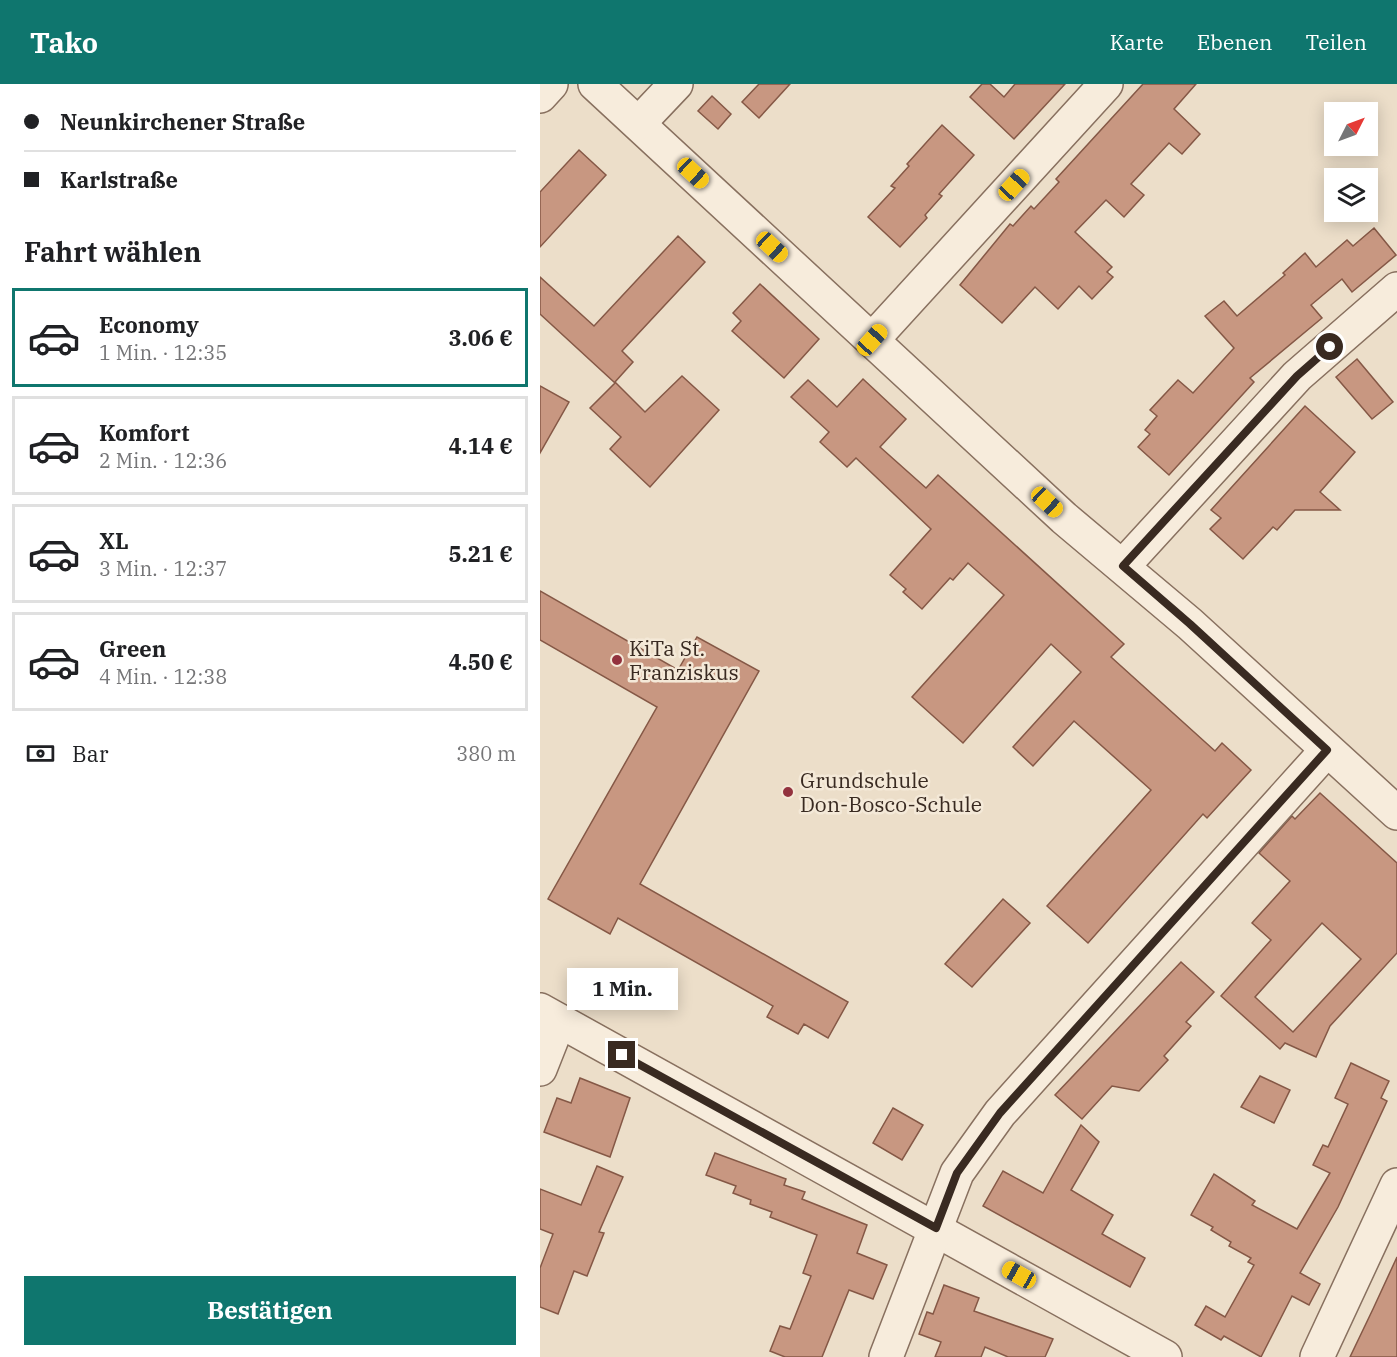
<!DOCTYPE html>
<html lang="de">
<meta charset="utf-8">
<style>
:root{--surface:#fff;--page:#f6f6f6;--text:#202124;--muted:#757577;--line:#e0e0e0;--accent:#0f766e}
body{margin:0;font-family:"IBM Plex Serif",serif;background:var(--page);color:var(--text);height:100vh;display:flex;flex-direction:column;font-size:22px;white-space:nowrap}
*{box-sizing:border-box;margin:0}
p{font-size:20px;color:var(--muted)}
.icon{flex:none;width:33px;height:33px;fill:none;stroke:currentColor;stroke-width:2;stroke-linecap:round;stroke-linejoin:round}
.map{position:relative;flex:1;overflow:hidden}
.drawer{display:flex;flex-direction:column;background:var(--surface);width:540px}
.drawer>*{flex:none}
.guide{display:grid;align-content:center;height:132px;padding:0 24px;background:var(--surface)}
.needle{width:39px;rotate:48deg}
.tools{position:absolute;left:784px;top:18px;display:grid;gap:12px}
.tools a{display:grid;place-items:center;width:54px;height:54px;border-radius:0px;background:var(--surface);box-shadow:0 3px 15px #0003;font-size:30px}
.end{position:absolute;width:27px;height:27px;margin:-14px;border:8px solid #392a21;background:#fff;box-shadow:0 0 0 3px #fff}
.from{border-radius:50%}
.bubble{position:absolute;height:42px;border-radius:0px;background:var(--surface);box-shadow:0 3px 15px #0003;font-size:20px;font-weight:700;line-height:42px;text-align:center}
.car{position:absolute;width:18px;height:36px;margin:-18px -9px;border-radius:8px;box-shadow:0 0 4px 2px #0007;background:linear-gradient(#f5c518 24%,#345 0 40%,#f5c518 0 76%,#345 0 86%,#f5c518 0)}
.guide b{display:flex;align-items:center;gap:21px;height:57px;font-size:22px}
.guide b+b{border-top:2px solid var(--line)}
.guide i{width:15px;height:15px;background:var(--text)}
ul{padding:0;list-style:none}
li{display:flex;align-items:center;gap:18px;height:99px;margin:0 12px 9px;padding:0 12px;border:3px solid var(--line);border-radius:0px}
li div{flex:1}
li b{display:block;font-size:22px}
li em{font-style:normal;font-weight:700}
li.selected{border-color:var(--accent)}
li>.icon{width:54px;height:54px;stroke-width:1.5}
h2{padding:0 24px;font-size:27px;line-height:72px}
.pay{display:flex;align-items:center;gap:15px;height:66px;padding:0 24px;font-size:22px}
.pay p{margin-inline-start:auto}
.button{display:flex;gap:12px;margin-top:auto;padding:12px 24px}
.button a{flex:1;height:69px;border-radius:0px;background:var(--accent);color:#fff;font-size:24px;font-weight:700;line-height:69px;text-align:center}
header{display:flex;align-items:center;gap:36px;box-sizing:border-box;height:84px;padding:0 30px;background:var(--accent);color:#fff}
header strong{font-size:28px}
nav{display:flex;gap:33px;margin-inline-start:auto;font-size:21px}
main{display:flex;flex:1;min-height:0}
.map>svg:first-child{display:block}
.building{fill:#c89781;stroke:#855846;stroke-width:1.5;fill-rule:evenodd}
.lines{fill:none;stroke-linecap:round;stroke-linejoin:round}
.minor-casing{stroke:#88705f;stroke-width:36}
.minor{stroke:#f7ecdc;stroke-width:33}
.route{stroke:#392a21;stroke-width:8}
.poi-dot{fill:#93323e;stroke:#f4e9d8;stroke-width:2}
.labels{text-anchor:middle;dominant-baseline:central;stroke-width:5;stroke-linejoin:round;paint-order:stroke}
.poi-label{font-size:21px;fill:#392a21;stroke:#f4e9d8;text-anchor:start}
</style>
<header>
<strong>Tako</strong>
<nav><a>Karte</a><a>Ebenen</a><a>Teilen</a></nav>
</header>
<main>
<section class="drawer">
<div class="guide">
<b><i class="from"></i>Neunkirchener Straße</b>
<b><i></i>Karlstraße</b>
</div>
<h2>Fahrt wählen</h2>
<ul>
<li class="selected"><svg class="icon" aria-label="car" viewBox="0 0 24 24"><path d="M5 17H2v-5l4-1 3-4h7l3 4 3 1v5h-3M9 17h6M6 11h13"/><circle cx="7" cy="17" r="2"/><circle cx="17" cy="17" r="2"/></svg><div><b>Economy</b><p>1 Min. · 12:35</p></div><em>3.06 €</em></li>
<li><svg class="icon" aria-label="car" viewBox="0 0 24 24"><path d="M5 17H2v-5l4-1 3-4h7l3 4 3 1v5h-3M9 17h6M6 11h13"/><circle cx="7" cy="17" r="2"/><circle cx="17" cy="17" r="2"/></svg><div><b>Komfort</b><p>2 Min. · 12:36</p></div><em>4.14 €</em></li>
<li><svg class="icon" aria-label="car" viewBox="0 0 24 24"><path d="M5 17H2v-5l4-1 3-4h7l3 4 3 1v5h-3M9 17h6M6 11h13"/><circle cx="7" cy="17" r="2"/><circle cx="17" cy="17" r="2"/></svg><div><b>XL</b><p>3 Min. · 12:37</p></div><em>5.21 €</em></li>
<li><svg class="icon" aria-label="car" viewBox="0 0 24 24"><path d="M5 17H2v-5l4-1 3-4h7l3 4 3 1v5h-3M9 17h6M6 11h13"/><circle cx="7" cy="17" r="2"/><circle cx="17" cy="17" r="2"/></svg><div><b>Green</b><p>4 Min. · 12:38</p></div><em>4.50 €</em></li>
</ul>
<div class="pay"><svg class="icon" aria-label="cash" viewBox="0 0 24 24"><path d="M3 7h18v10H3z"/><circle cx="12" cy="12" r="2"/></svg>Bar<p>380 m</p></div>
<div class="button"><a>Bestätigen</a></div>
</section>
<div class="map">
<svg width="857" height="1273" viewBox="0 0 857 1273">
<rect width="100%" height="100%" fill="#ecdec9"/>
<g class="building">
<path d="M219,0H250L219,34L202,18Z"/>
<path d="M442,0H450L464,13L475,0H525L474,55L430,13Z"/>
<path d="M603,0H656L634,25L660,50L642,70L629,59L591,100L604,111L584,133L566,116L535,148L572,183L567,188L573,193L552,215L539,202L518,225L495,203L462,239L420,201L470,140L473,142L491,122L494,125L519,98L516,95Z"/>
<path d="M172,12L191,30L178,45L158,27Z"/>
<path d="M402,41L434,71L399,110L402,112L385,131L387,134L360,163L328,133L355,104L351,102L369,82L367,80Z"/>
<path d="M39,66L66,91L0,163V108Z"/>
<path d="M834,144L856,171L812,208L802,195L771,221L782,234L710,294L714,298L629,391L598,363L610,350L605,346L617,332L610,326L638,296L653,309L694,264L665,232L684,217L697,232L745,191L743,189L765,169L776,183L807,156L813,162Z"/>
<path d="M138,152L165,178L82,267L93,278L75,298L105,328L142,292L179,326L110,403L70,365L81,353L50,324L75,299L0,230V193L54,242Z"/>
<path d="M220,200L279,255L244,294L192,247L201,237L193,229Z"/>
<path d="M817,275L853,318L832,335L796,293Z"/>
<path d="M323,295L366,335L340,363L386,404L398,391L584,560L571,573L675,667L682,659L711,686L667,734L663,730L548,859L507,822L611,706L534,637L493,682L473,663L541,588L511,560L423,659L372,613L464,511L428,479L413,496L410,494L382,525L363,508L366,505L350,491L391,445L316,374L307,383L280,358L289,348L251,313L268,296L297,323Z"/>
<path d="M0,302L29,318L0,369Z"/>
<path d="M765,322L815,368L780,408L800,426H755L737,446L733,443L703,475L670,445L681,434L671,426Z"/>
<path d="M0,507L138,586L157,553L219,587L100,800L308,918L288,954L264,940L258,950L227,933L233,922L78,834L70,850L8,815L117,623L0,556Z"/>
<path d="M780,709L857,779V869L790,942L776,973L745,959L740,965L681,912L731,856L712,839L750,797L719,769L752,732L755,735ZM782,839L821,875L753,948L715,913Z"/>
<path d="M463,815L490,839L432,903L405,880Z"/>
<path d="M641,878L674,908L646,938L651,942L624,972L628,976L599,1007L572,1002L542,1035L515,1011Z"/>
<path d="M811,979L849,997L841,1014L847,1017L798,1123L760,1189L780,1200L769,1221L752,1212L721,1273L684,1252L681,1256L655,1241L666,1222L685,1233L714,1181L708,1178L711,1174L689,1162L691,1158L671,1146L673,1143L651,1131L674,1090L715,1117L712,1121L757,1145L790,1089L773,1081L783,1061L788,1063L808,1020L795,1014Z"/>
<path d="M720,992L750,1006L734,1039L701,1023Z"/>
<path d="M40,994L90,1014L70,1073L4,1048L17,1014L31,1019Z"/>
<path d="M353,1024L383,1041L362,1076L333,1059Z"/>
<path d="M541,1041L559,1058L531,1106L573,1131L562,1150L605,1174L590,1203L443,1122L463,1087L503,1109Z"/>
<path d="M175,1069L246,1095L244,1101L265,1108L262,1115L327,1141L317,1169L347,1181L333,1215L309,1206L282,1273H245L230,1267L240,1242L250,1245L271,1192L263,1189L277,1151L230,1133L232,1128L210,1120L211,1116L193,1109L196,1102L166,1091Z"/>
<path d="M57,1082L83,1093L59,1148L64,1149L47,1192L34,1187L18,1230L0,1223V1184L13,1150L0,1145V1105L41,1121Z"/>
<path d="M857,1173V1273H810L833,1225Z"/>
<path d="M404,1201L439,1214L434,1227L513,1255L505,1273H468L445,1263L441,1273H395L401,1258L379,1250L387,1228L393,1230Z"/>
</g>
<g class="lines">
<defs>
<g id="minor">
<path d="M55,0L524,434L650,540L857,729"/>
<path d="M0,12L11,0"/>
<path d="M99,39L136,0"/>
<path d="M332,256L566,0"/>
<path d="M583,482L757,292L857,205"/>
<path d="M0,926L625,1273"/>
<path d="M0,985L19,937"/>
<path d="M346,1273L417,1089L460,1029L787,666"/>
<path d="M777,1273L857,1101"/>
</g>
</defs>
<use href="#minor" class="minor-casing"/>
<use href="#minor" class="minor"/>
</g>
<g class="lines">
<path class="route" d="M82,971L396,1144L417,1089L460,1029L787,666L650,540L583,482L757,292L790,263"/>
</g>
<g class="poi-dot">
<circle cx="77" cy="576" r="6"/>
<circle cx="248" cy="708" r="6"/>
</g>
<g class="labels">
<g class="poi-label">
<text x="89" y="564">KiTa St.<tspan x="89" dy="24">Franziskus</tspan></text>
<text x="260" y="696">Grundschule<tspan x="260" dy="24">Don-Bosco-Schule</tspan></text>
</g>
</g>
</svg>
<div class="tools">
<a><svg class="needle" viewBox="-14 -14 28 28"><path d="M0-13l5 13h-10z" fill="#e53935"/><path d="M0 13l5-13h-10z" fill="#757577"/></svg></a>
<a><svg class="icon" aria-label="layers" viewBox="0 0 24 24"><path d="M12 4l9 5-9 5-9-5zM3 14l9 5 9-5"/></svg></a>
</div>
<i class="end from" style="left:790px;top:263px"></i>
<i class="end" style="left:82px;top:971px"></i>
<div class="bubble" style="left:27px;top:884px;width:111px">1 Min.</div>
<i class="car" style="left:153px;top:89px;rotate:133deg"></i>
<i class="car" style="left:474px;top:101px;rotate:43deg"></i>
<i class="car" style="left:232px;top:163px;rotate:133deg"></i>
<i class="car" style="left:332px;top:256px;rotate:42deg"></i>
<i class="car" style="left:507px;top:418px;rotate:133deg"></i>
<i class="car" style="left:479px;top:1191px;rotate:299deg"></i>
</div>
</main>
